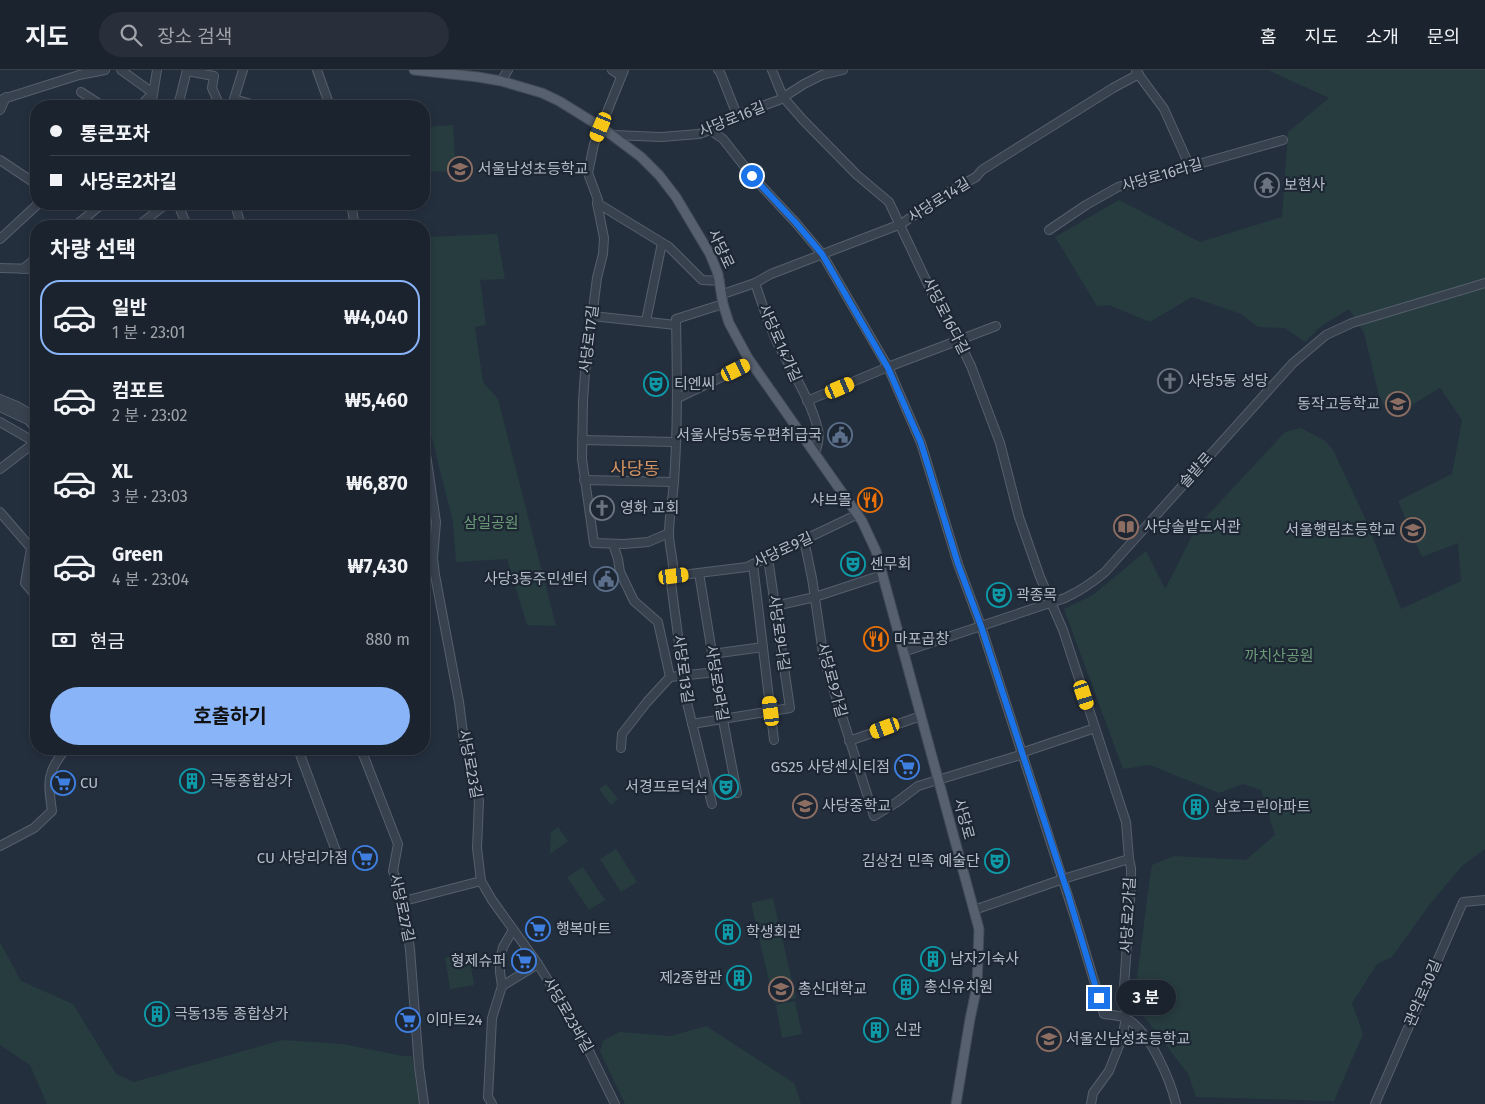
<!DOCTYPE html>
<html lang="ko">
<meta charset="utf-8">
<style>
:root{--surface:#1b232e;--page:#282f3a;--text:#f1f3f6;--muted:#a0a4aa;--line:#39404a;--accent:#8ab4f8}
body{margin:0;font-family:"Fira Sans","Noto Sans KR",sans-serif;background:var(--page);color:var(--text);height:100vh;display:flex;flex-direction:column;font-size:19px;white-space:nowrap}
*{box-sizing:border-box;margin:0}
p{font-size:16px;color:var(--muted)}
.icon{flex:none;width:28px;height:28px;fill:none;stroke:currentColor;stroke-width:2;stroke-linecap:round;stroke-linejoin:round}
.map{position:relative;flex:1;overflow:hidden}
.panel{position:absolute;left:30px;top:150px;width:400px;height:535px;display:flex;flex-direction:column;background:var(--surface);border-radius:20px;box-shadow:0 2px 8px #0003,0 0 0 1px var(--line)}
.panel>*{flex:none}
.top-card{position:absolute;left:30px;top:30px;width:400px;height:110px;border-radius:20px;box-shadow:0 2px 8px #0003,0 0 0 1px var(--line);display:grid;align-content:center;height:110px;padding:0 20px;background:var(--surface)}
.end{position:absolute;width:22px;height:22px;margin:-11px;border:6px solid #1a73e8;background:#fff;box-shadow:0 0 0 2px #fff}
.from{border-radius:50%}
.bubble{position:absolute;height:35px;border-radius:18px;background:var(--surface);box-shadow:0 2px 8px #0003,0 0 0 1px var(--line);font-size:16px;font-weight:700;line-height:35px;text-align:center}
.car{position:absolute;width:15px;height:30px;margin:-15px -8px;border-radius:6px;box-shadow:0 0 4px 1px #0007;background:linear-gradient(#f5c518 24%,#345 0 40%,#f5c518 0 76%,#345 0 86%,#f5c518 0)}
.top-card b{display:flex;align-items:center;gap:18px;height:48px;font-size:19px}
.top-card b+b{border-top:1px solid var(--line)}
.top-card i{width:12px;height:12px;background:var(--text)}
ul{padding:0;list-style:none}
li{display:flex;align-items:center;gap:15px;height:75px;margin:0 10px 8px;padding:0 10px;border:2px solid transparent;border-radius:20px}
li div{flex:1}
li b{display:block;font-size:19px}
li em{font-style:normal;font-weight:700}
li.current{border-color:var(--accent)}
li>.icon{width:45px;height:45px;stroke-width:1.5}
h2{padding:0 20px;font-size:22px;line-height:60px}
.pay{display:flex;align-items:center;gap:12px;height:55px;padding:0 20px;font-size:19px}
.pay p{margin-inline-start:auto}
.action{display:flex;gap:10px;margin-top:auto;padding:10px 20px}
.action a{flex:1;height:58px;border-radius:30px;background:var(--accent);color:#111;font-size:20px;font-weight:700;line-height:58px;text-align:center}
header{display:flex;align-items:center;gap:30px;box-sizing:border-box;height:70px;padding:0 25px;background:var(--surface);border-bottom:1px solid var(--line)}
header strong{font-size:24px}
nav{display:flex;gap:28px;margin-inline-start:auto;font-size:18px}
.search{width:350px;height:45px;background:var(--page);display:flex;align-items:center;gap:12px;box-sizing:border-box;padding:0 18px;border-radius:28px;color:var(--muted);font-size:19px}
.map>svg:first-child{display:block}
.green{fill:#263c3f}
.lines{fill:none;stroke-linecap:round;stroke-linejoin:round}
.minor-casing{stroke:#565f6c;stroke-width:10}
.major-casing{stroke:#414a57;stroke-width:11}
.minor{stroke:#38414e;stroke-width:8}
.major{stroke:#56606e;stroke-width:9}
.route{stroke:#1a73e8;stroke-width:6}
.labels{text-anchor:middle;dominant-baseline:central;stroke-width:4.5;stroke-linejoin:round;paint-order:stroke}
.street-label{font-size:15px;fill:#b4bcc9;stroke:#1d2633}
.poi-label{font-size:15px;fill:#b4bcc9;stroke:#1d2633;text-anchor:start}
.park-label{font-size:15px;fill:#6b9a76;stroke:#1d2633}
.quarter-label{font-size:18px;fill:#d59563;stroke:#1d2633}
</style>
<header>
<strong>지도</strong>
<div class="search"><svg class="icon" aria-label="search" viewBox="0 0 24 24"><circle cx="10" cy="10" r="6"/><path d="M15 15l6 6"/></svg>장소 검색</div>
<nav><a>홈</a><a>지도</a><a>소개</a><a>문의</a></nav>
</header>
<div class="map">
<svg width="1485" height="1034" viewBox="0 0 1485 1034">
<rect width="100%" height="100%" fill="#242f3e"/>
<g class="green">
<path d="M1268,0H1485V779L1462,796L1430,834L1392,887L1377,894L1352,933L1363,964L1334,1031L1196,1027L1188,1004L1140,941L1137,909L1149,814L1152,795L1174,786L1246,790L1275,765L1261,720L1243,714L1219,723L1150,695L1123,699L1064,539L1093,525L1146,481L1165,519L1196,458L1285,362L1301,358L1325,371L1333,380L1365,448L1401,539L1461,511L1458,473L1422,487L1398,431L1452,404L1462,350L1440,318L1392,347L1379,326L1364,263L1349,239L1320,257L1305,272L1285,258L1258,257L1241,244L1192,227L1150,252L1109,235L1097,236L1055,167L1119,130L1200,172L1282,147L1288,62L1329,28Z"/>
<path d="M453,55L456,101L424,102V57Z"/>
<path d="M497,164L505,209L480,210L486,255L475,257L483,312L498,329L556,556L527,555L507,489L456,492L453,452L424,337V167Z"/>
<path d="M606,714L618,729L611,735L599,719Z"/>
<path d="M558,757L568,771L550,784L551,762Z"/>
<path d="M616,779L637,812L621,822L600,789Z"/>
<path d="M583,797L605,830L589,840L567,807Z"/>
<path d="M773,828L796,928L774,933L751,833Z"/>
<path d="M0,872L21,911L73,934L116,1004L134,1012L282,970L343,974L403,986H412L419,1034H47L30,995L0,975Z"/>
<path d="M469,884L474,915L450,919L445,887Z"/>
<path d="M795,931L802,964L782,968L776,935Z"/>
<path d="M706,956L794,1013L801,1034H625L600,981L603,971L619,962L671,966Z"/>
</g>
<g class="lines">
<defs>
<g id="minor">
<path d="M121,0L153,23L140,36"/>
<path d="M243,0L234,29L251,34L250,36"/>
<path d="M317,0L330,36"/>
<path d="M612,0L621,6"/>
<path d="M624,0L594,74L588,103L598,130L597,133L604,168L603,184L597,208L585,302L583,331L582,389L594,473L624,474L648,472L669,463"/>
<path d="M718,0L720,2L737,45"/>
<path d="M772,0L783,27L803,50L857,105L889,132L933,225L953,259L971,296L1000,373L1019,447L1040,507L1063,560L1126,752L1129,789L1131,798V816L1124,917L1126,948L1122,968L1109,1001L1093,1023L1091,1034"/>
<path d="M187,1L214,6L212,18L220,36"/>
<path d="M1136,1L1164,39L1190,97"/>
<path d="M501,11L508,0"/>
<path d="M81,22L101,35"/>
<path d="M0,30L79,5L105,0"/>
<path d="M151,36L157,0"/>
<path d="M178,36L187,0"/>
<path d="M0,40L6,27"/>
<path d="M710,60L723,69L752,106L796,153L822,184L888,297L921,373L958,494L981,556L1077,854L1104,944C1112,945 1120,945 1127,949C1150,962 1170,1009 1176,1034"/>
<path d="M613,65L661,67L699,64L710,60L737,45L779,30L804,14L822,5L843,0"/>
<path d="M0,90L36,114"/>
<path d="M597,133L669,177L702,210L720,211"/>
<path d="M178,134L187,156"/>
<path d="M235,134L241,156"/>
<path d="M351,134L355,156"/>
<path d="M75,156L102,134"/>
<path d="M138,156L166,134"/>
<path d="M1049,160L1086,135L1118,117L1283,70"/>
<path d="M0,169L38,134"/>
<path d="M0,198L36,199"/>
<path d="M23,199L36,188"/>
<path d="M755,213C762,233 768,253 777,272C790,298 812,332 818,360C820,368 818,375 815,383"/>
<path d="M723,224L755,213L771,204L901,154L952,120L976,107L982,100L1113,18L1139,4"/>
<path d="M592,246L676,255"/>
<path d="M646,251L662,173"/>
<path d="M678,328L751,293"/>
<path d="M0,329L17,336L36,347"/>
<path d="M807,331L888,297L996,256"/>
<path d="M0,337L28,350L36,358"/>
<path d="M0,352L33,371"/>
<path d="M582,370L676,372"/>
<path d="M424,371L436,452L433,488L435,505L459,632L464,671L479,731L477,778L481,811L492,830L538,894L554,920L586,975L615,1034"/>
<path d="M0,399L30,376L36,364"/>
<path d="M584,410L674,412"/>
<path d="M424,441L434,439"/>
<path d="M0,442L31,478L25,513L36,526"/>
<path d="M804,470L812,508L824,590L874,746L897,732L918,716L1017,686L1021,683L1095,658"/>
<path d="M613,474L618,489L620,502L634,531L658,552L670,607L647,632L622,664L621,678"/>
<path d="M753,494L774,670"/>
<path d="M699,503L723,650L737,723"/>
<path d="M674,506L747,497L858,444"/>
<path d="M775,536L815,527L882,505"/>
<path d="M903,582L1065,528C1080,521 1092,513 1105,502L1293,293L1326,265L1352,253L1485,213"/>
<path d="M712,584L763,577"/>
<path d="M670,607L716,602"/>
<path d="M692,654L790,638L768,488"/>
<path d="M849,671L921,646"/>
<path d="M298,679L339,789"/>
<path d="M361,679L398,774L393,801L404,831L405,846L410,879L419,997L424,1034"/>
<path d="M712,734L687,633L671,513C677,500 669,479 669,464C669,446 673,428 674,411C678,357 677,303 676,249L723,234"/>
<path d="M0,776L34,758L52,741C48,712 46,702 66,679"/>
<path d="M404,831L481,811"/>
<path d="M974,840L1063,809L1129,789"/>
<path d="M502,916L538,894"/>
<path d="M492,1034L488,1027L492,948L502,916L500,902V890L503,877L513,860"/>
<path d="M1375,1034L1463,832L1485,830"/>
</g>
<path id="major" d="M414,0L478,7L501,11L542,23L559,31L601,57L641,87L659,105L676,127L710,184L718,204L723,234L729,253L748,288L862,451L876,481L979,859L977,916L970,949L956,1034"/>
</defs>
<use href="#minor" class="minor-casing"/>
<use href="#major" class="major-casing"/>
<use href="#minor" class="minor"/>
<use href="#major" class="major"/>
</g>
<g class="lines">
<path class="route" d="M752,106L796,153L822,184L888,298L921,373L958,494L981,556L1068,824L1099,928"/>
</g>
<defs>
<symbol id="school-ring" viewBox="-11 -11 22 22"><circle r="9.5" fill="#1d2633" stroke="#8d6e63" stroke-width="1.5"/><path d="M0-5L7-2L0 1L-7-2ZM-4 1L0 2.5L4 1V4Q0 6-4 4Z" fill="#8d6e63"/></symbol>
<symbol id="temple-ring" viewBox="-11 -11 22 22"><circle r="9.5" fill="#1d2633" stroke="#6b7280" stroke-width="1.5"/><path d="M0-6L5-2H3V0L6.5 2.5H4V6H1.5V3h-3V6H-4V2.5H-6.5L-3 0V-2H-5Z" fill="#6b7280"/></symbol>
<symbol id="church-ring" viewBox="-11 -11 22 22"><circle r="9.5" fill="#1d2633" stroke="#6b7280" stroke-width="1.5"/><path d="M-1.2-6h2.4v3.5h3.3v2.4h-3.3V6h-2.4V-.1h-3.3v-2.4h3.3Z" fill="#6b7280"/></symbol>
<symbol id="theatre-ring" viewBox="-11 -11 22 22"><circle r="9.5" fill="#1d2633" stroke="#0f9aa8" stroke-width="1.5"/><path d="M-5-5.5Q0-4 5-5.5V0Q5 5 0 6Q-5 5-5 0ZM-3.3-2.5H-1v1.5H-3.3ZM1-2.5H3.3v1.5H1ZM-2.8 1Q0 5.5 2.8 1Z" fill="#0f9aa8"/></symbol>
<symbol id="civic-ring" viewBox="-11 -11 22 22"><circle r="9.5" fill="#1d2633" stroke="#5c6f8a" stroke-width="1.5"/><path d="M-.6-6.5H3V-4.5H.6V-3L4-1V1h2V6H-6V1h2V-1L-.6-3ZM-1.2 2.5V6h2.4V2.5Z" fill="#5c6f8a"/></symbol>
<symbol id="restaurant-ring" viewBox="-11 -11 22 22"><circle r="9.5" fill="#1d2633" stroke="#e8710a" stroke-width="1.5"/><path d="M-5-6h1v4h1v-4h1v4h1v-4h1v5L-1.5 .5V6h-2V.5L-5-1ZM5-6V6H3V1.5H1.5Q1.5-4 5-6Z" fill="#e8710a"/></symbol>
<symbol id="library-ring" viewBox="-11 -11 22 22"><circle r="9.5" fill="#1d2633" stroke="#8d6e63" stroke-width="1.5"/><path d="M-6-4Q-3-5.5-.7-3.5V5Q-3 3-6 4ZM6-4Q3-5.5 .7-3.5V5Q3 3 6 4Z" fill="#8d6e63"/></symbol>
<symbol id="supermarket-ring" viewBox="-11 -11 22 22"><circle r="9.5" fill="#1d2633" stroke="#3f7fe0" stroke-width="1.5"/><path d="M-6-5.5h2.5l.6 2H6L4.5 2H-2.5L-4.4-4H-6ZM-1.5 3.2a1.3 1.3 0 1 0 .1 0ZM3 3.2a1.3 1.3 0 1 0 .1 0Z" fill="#3f7fe0"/></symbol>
<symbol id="building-ring" viewBox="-11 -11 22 22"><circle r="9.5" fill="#1d2633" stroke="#0f9aa8" stroke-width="1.5"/><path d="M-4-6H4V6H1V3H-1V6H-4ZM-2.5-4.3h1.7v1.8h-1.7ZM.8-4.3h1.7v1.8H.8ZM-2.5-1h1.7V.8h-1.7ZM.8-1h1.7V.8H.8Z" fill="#0f9aa8"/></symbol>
<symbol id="university-ring" viewBox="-11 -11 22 22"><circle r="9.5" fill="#1d2633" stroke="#8d6e63" stroke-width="1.5"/><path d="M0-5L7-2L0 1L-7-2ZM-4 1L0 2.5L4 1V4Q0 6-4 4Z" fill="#8d6e63"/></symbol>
</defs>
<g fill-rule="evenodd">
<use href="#school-ring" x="446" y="85" width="28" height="28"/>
<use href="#temple-ring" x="1253" y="101" width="28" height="28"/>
<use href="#church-ring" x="1156" y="297" width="28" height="28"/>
<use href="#theatre-ring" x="642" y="300" width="28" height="28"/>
<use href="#school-ring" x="1384" y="320" width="28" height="28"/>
<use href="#civic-ring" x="826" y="351" width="28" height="28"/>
<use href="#restaurant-ring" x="856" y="416" width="28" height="28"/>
<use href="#church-ring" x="588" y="424" width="28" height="28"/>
<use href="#library-ring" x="1112" y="443" width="28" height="28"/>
<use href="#school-ring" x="1399" y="446" width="28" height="28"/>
<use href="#theatre-ring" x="839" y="480" width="28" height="28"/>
<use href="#civic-ring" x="592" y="495" width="28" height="28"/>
<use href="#theatre-ring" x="985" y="511" width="28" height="28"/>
<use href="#restaurant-ring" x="862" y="555" width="28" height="28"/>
<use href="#supermarket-ring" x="893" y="683" width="28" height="28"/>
<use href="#building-ring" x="178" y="697" width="28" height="28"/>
<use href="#supermarket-ring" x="49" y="699" width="28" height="28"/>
<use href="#theatre-ring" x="712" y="703" width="28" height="28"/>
<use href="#school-ring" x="791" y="722" width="28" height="28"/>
<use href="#building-ring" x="1182" y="723" width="28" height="28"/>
<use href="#supermarket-ring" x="351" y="774" width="28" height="28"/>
<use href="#theatre-ring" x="983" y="777" width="28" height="28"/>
<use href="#supermarket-ring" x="524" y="845" width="28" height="28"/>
<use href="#building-ring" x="714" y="848" width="28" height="28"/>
<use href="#building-ring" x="919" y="875" width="28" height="28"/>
<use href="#supermarket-ring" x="510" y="877" width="28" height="28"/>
<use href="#building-ring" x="725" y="894" width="28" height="28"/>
<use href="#building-ring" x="892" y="903" width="28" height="28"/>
<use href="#university-ring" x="767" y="905" width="28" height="28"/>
<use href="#building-ring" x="143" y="930" width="28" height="28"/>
<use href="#supermarket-ring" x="394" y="936" width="28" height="28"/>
<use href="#building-ring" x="862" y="946" width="28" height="28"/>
<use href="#school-ring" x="1035" y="955" width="28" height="28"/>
</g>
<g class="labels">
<g class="street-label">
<text transform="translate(732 49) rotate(-22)">사당로16길</text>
<text transform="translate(1162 105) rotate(-16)">사당로16라길</text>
<text transform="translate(939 130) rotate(-32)">사당로14길</text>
<text transform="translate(721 179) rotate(65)">사당로</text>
<text transform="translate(946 246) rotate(63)">사당로16다길</text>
<text transform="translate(589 269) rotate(-83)">사당로17길</text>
<text transform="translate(780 273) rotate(66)">사당로14가길</text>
<text transform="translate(1196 400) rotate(-48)">솔밭로</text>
<text transform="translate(783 480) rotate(-25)">사당로9길</text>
<text transform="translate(779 563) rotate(82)">사당로9나길</text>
<text transform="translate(683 599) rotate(82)">사당로13길</text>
<text transform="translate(832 610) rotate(75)">사당로9가길</text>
<text transform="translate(717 613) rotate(81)">사당로9라길</text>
<text transform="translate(470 694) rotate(79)">사당로23길</text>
<text transform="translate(964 749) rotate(75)">사당로</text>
<text transform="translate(402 838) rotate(78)">사당로27길</text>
<text transform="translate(1128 845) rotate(-87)">사당로2가길</text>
<text transform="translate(1423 923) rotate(-67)">관악로30길</text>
<text transform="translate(568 945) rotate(60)">사당로23바길</text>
</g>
<g class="poi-label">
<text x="478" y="99">서울남성초등학교</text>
<text x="1284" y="115">보현사</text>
<text x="1188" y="311">사당5동 성당</text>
<text x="674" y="314">티엔씨</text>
<text x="1380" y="334" text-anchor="end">동작고등학교</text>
<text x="822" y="365" text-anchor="end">서울사당5동우편취급국</text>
<text x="852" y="430" text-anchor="end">샤브몰</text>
<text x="620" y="438">영화 교회</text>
<text x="1144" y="457">사당솔밭도서관</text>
<text x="1396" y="460" text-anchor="end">서울행림초등학교</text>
<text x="870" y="494">센무회</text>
<text x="588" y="509" text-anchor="end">사당3동주민센터</text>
<text x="1016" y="525">곽종목</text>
<text x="894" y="569">마포곱창</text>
<text x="890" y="697" text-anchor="end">GS25 사당센시티점</text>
<text x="210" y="711">극동종합상가</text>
<text x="80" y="713">CU</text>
<text x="708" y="717" text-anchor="end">서경프로덕션</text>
<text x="822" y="736">사당중학교</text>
<text x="1214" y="737">삼호그린아파트</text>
<text x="348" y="788" text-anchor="end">CU 사당리가점</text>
<text x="980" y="791" text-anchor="end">김상건 민족 예술단</text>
<text x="556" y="859">행복마트</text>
<text x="746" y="862">학생회관</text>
<text x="950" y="889">남자기숙사</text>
<text x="506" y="891" text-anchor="end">형제슈퍼</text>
<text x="722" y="908" text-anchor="end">제2종합관</text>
<text x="924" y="917">총신유치원</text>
<text x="798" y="919">총신대학교</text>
<text x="174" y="944">극동13동 종합상가</text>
<text x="426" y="950">이마트24</text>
<text x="894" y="960">신관</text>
<text x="1066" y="969">서울신남성초등학교</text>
</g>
<g class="park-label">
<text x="491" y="453">삼일공원</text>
<text x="1279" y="586">까치산공원</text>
</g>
<g class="quarter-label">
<text x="635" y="399">사당동</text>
</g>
</g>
</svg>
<i class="end from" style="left:752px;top:106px"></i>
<i class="end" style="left:1099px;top:928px"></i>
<div class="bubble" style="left:1116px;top:910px;width:60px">3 분</div>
<i class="car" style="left:601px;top:57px;rotate:203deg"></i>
<i class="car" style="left:736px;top:300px;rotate:64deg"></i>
<i class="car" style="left:840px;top:318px;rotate:67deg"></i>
<i class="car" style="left:674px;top:506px;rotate:83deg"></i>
<i class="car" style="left:1084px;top:625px;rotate:162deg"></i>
<i class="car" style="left:771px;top:641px;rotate:353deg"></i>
<i class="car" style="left:885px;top:658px;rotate:250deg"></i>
<div class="top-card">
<b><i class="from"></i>통큰포차</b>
<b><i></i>사당로2차길</b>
</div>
<section class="panel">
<h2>차량 선택</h2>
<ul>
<li class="current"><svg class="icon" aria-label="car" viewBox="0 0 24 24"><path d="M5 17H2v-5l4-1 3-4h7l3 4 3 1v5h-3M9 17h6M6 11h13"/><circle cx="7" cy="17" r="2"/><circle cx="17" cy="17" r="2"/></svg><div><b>일반</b><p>1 분 · 23:01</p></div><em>₩4,040</em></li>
<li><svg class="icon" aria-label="car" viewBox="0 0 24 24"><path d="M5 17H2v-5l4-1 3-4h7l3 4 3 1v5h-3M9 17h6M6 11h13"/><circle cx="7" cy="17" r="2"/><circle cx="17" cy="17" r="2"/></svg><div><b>컴포트</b><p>2 분 · 23:02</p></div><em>₩5,460</em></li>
<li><svg class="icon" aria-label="car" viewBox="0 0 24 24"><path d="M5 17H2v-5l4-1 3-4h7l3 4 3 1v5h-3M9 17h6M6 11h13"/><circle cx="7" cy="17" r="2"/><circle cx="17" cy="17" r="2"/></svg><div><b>XL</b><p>3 분 · 23:03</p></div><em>₩6,870</em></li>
<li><svg class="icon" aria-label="car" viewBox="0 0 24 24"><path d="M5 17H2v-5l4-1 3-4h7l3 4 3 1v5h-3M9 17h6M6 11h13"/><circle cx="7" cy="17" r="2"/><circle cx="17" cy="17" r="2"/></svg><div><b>Green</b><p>4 분 · 23:04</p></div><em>₩7,430</em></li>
</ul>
<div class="pay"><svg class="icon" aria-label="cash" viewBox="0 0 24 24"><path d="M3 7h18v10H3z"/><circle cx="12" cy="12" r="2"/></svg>현금<p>880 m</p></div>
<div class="action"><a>호출하기</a></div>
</section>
</div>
